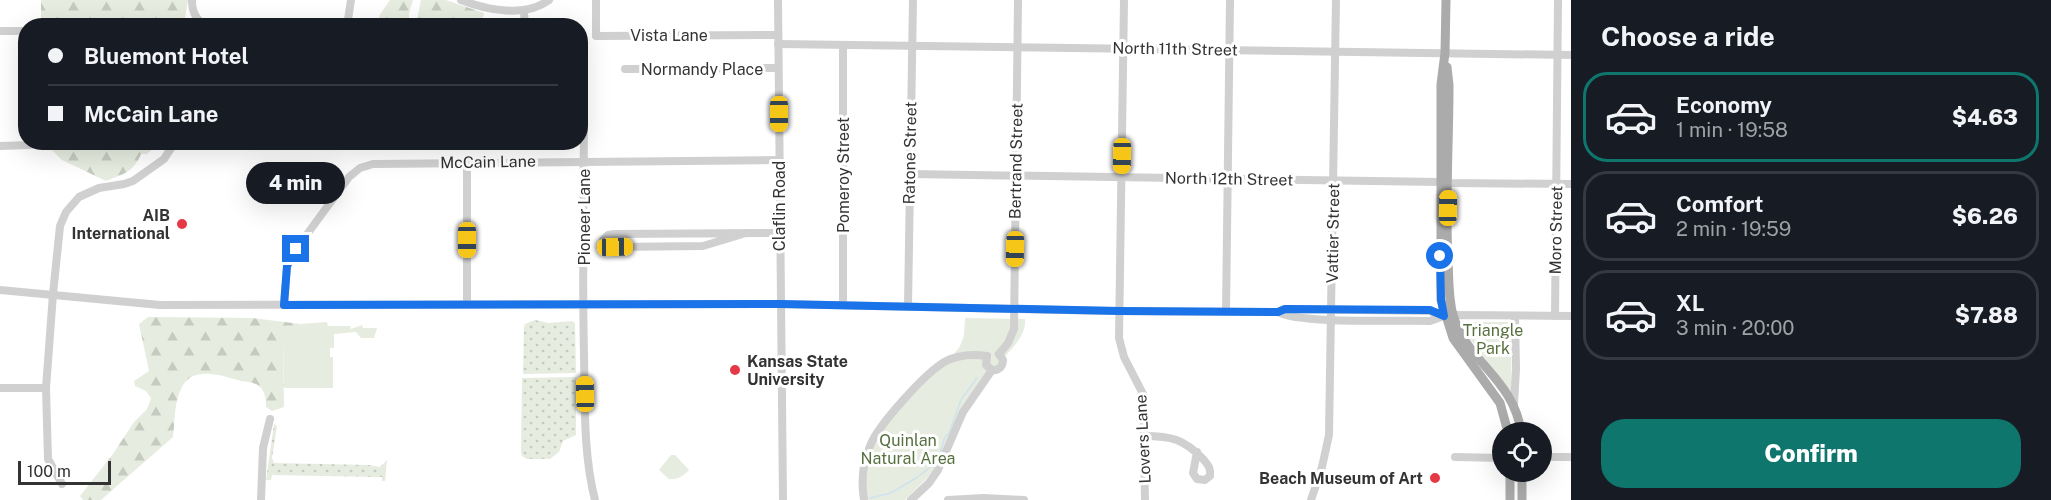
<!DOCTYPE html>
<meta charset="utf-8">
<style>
:root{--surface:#171b24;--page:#242831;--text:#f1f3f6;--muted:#9ea1a6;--line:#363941;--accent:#0f766e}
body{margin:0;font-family:"Public Sans",sans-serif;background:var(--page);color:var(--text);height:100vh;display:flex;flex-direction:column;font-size:22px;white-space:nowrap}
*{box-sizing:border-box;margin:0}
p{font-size:20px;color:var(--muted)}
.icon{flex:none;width:33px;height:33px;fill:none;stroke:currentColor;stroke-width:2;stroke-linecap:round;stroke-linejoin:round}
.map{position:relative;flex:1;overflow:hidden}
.drawer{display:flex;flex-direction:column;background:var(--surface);width:480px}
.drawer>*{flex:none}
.hud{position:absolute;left:18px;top:18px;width:570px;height:132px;border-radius:24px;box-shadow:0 6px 24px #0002;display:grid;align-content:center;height:132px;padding:0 30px;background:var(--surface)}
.fabs{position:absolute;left:1492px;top:422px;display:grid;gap:12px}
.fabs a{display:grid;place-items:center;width:60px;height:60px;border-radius:50%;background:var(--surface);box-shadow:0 6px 24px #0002;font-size:30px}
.scale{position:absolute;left:18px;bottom:15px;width:93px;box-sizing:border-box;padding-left:6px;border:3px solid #333;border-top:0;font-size:16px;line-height:21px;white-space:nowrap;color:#333;-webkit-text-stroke:4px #fff;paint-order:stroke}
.end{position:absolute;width:27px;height:27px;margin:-14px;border:8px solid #1a73e8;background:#fff;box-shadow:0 0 0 3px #fff}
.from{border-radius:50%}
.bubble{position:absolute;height:42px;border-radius:21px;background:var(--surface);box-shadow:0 6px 24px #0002;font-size:20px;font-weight:800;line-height:42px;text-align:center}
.car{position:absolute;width:18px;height:36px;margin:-18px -9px;border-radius:8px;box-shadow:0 0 4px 2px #0007;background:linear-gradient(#f5c518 24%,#345 0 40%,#f5c518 0 76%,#345 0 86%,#f5c518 0)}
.hud b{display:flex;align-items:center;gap:21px;height:57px;font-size:22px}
.hud b+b{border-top:2px solid var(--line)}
.hud i{width:15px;height:15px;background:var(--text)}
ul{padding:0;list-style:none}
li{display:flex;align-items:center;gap:18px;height:90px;margin:0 12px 9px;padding:0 18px;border:3px solid var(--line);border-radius:24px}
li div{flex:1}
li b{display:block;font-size:22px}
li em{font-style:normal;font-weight:800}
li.on{border-color:var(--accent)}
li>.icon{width:54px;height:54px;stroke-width:1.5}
h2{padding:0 30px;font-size:27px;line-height:72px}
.cta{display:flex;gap:12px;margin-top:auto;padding:12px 30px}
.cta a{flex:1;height:69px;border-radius:24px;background:var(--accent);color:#fff;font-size:24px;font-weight:800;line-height:69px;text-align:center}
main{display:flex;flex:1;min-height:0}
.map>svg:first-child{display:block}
.grass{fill:url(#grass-dots)}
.forest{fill:url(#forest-firs)}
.green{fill:#e6ecdf}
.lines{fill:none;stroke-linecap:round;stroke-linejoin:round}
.stream{stroke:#cfe2ee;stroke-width:1.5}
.minor{stroke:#d0d0d0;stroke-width:8}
.major{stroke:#ababab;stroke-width:9}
.route{stroke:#1a73e8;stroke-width:8}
.poi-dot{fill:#e63946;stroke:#fff;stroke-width:2}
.labels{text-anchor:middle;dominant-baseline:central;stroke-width:6;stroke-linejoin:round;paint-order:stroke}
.street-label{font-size:16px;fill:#333;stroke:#fff}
.poi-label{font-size:16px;font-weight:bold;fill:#333;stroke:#fff;text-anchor:end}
.park-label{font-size:16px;fill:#56703f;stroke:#fff}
</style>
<main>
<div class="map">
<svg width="1571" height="500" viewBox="0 0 1571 500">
<defs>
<pattern id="grass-dots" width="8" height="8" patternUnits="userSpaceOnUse" patternTransform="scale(1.5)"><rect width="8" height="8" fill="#e6ecdf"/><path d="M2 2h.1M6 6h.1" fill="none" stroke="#c6cbc0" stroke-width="1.8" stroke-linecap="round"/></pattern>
<pattern id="forest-firs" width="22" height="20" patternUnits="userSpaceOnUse" patternTransform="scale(1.5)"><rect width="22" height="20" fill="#e6ecdf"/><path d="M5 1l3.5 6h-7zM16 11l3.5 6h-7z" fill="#c6cbc0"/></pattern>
</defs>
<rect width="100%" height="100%" fill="#fff"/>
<g class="grass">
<path d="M535,320L549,323L571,321L575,323L576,373L523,374L524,327L525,324Z"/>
<path d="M576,377V435L563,441L559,452L550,459H527L522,456L521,452L522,378Z"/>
<path d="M274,424L277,426L272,458L274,463L369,465L380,467L387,460L385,481H382V477L272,475L271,480H266Z"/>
</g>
<g class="forest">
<path d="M41,0H188L185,18L191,25L41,26Z"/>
<path d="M390,0H413L409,13V25H381L379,16Z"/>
<path d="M421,0H446L484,13L481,25H416Z"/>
<path d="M45,143H160L147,154H141C134,172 123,174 106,181L62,160Z"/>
<path d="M148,317L252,318L301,324L294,333L283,341L284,407L272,411L266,407C266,399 265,391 259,386C254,382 247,382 241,381C223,376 193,365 182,387C174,401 175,421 173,437L101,500H83L80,496L113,454L134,422L147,409L151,398L146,391L135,386L134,381L149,371L139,324Z"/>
</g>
<g class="green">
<path d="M965,318L1025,319C1026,329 1021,337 1015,345L970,396L936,467L927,478L905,500H867C865,485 865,469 869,454C881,416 933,380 959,348L964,336Z"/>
<path d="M327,322L328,326H350L351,329L362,325L363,328H377L374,338H361L356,332L334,334V348H330V357H333V388H284L283,340L294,333L301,324Z"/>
<path d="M1462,322H1510L1512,393L1469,338Z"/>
<path d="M671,455H675L689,470C683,476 678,480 669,479L659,470Z"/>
</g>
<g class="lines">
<path class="stream" d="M870,498L891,493L916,478L933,465L940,453L945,437L949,433L961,400L977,378"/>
<g class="minor">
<path d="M192,0C192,11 195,18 204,25"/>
<path d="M461,0C487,10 525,18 549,0"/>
<path d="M596,0V36L778,35"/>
<path d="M778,0L783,500"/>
<path d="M1124,0L1119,338L1124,357L1143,394L1145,500"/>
<path d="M524,12L525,26"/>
<path d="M347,26L351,0"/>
<path d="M0,31H26"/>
<path d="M778,44L1571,55"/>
<path d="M843,45V305"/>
<path d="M625,69L778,68"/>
<path d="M580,97L584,101C584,185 582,269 584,354C585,402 583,453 595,500"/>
<path d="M0,146L30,145"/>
<path d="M467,163V304"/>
<path d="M910,174L1441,182"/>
<path d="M1445,179L1448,183L1571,184"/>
<path d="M746,233L703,246L615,247H606L603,240L608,235L614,234L779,233"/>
<path d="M0,290L160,305L780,304L1110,311L1278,312L1285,309L1429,311L1444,316"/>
<path d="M284,305L287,266L297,248L349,177L360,168L373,164L779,160"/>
<path d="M908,306L913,0"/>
<path d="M1226,311L1230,0"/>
<path d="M1278,312C1299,324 1400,320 1430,321L1444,316L1453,315L1571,316"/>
<path d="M1555,316L1558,0"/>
<path d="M999,354L1008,343L1014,329L1018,0"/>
<path d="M987,356L986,365L992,370"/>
<path d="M992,370C999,371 1003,366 1003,360L999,354"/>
<path d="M0,388H46"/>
<path d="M1514,404L1516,369L1515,316"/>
<path d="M1144,436C1171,436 1184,439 1203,459C1208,465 1211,468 1210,476L1205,480L1197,479L1193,473L1197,452"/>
<path d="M1455,457L1503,458"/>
<path d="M1542,457H1571"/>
<path d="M62,484L48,459L46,388L53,294L60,226L66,212L79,197L99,188L124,184L133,181L164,159L175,142"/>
<path d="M261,500L263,448L270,419"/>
<path d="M864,500C861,481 862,464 870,446C878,425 926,372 946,361C958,355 974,354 987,356"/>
<path d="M911,500L929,483L938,470L963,412L992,370"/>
<path d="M948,500L983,498L1024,500"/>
<path d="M1311,500L1322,467L1329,435L1336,0"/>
</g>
<g class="major">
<path d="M1446,0L1445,53L1441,84V300L1453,338L1500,403L1508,432"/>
<path d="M1447,67L1449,85C1449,143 1445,202 1448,260C1449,278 1448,297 1453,315C1466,361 1514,379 1521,432"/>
<path d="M1510,471V500"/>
<path d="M1522,471V500"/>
</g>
</g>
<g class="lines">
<path class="route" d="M296,249L287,266L284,305L780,304L1120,311L1278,312L1285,309L1430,310L1444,316L1441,300L1440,256"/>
</g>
<g class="poi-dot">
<circle cx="182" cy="224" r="6"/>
<circle cx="735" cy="370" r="6"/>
<circle cx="1435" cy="478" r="6"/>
</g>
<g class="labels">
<g class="street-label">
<text x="669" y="35">Vista Lane</text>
<text transform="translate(1175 49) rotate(1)">North 11th Street</text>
<text x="702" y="69">Normandy Place</text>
<text transform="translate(910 153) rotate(-89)">Ratone Street</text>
<text transform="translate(1016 161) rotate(-89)">Bertrand Street</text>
<text transform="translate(488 162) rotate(-1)">McCain Lane</text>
<text transform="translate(843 175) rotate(-90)">Pomeroy Street</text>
<text transform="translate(1229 179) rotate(1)">North 12th Street</text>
<text transform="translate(779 206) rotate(-90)">Claflin Road</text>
<text transform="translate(584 217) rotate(-90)">Pioneer Lane</text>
<text transform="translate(1556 230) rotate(-89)">Moro Street</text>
<text transform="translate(1333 233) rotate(-89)">Vattier Street</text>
<text transform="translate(1143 439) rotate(-93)">Lovers Lane</text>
</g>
<g class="poi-label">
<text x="170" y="215">AIB<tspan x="170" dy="18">International</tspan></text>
<text x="747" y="361" text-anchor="start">Kansas State<tspan x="747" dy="18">University</tspan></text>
<text x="1423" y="478">Beach Museum of Art</text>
</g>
<g class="park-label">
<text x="1493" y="330">Triangle<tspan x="1493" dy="18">Park</tspan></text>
<text x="908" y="440">Quinlan<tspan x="908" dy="18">Natural Area</tspan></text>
</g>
</g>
</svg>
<div class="fabs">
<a><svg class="icon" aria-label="locate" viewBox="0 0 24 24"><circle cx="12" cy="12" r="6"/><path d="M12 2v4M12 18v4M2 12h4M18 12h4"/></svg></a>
</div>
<div class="scale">100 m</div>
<i class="end from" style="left:1440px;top:256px"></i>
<i class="end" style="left:296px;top:249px"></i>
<div class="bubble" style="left:246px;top:162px;width:99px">4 min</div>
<i class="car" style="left:779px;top:114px;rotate:180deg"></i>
<i class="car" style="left:1122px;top:156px;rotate:181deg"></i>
<i class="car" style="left:1448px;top:208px;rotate:1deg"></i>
<i class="car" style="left:467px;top:240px;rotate:180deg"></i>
<i class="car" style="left:615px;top:247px;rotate:89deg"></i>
<i class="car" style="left:1015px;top:249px;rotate:181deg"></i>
<i class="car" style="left:585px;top:394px;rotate:359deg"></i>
<div class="hud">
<b><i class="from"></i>Bluemont Hotel</b>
<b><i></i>McCain Lane</b>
</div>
</div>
<section class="drawer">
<h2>Choose a ride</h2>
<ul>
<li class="on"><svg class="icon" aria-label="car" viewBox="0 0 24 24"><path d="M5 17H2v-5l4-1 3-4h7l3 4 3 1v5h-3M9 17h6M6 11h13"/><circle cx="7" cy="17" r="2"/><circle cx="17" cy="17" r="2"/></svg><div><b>Economy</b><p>1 min · 19:58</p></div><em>$4.63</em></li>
<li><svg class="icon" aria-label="car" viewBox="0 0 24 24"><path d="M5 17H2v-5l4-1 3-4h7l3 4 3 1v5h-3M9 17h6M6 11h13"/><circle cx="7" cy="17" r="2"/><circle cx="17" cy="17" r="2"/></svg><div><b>Comfort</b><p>2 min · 19:59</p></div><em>$6.26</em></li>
<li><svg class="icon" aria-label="car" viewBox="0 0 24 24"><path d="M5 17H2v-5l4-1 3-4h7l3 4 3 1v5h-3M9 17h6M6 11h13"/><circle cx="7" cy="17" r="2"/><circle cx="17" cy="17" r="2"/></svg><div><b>XL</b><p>3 min · 20:00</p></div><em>$7.88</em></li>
</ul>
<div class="cta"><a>Confirm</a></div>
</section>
</main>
